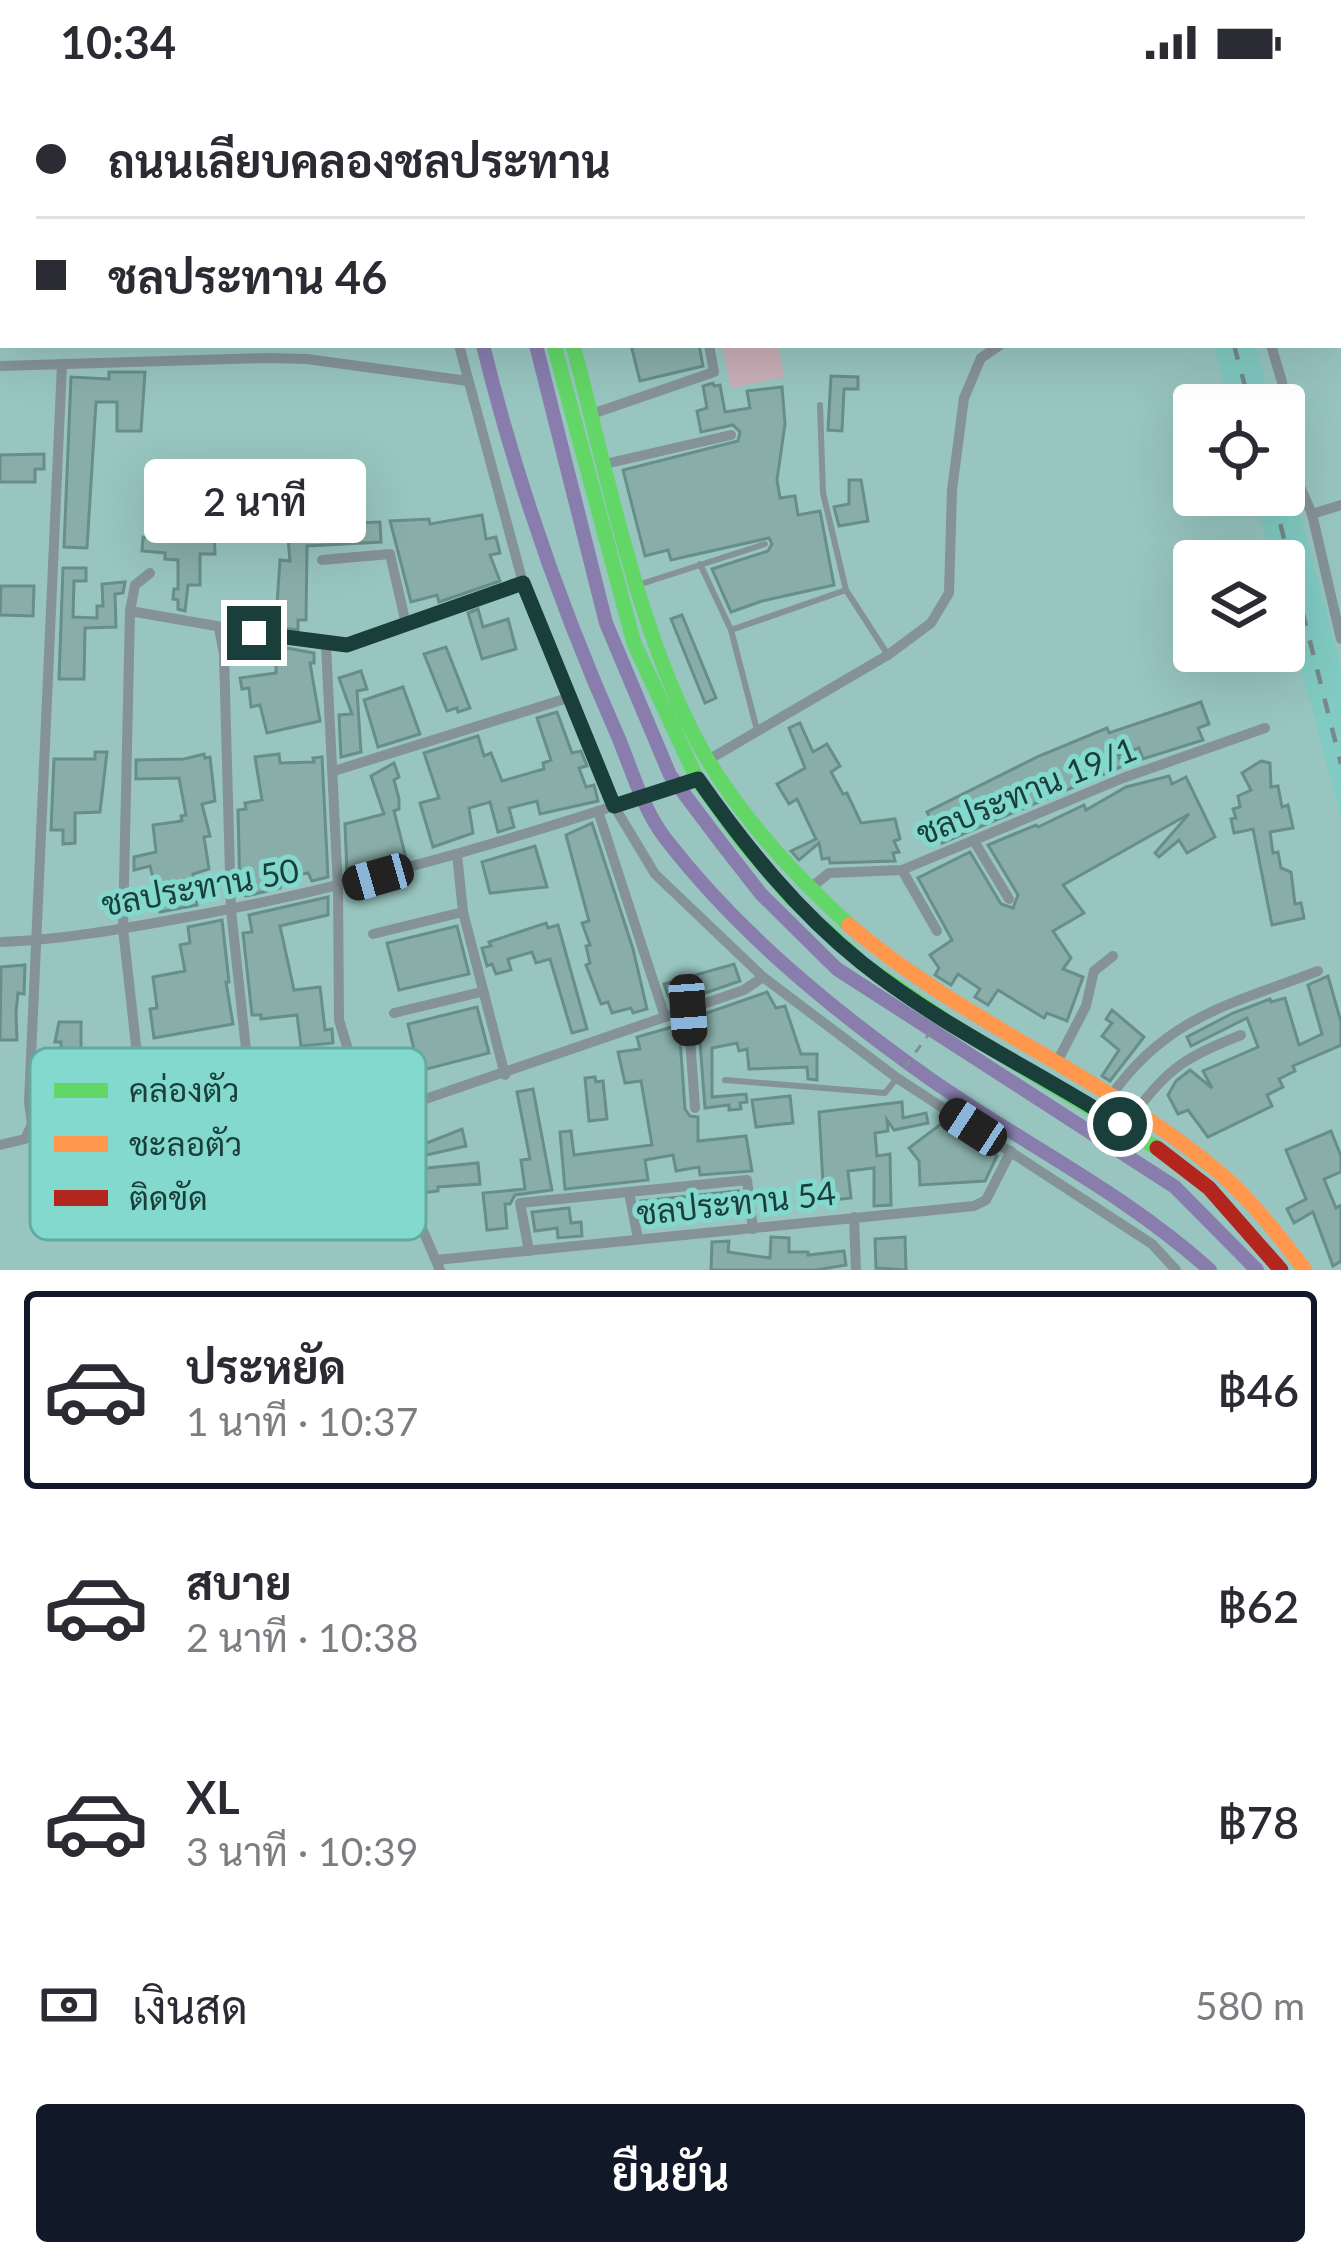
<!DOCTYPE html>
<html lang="th">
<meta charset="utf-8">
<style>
:root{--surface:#fff;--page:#f2f2f3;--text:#2b2b33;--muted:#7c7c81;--line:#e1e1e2;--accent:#111827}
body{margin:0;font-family:Lato,Sarabun,sans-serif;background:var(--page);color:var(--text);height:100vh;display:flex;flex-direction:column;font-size:45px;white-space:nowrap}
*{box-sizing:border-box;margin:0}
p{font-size:39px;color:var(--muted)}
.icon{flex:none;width:66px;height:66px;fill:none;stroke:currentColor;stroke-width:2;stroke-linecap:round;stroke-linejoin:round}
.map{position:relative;height:1186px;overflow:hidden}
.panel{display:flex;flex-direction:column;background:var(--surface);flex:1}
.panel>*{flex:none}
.banner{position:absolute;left:0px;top:0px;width:1341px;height:264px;box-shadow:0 12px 48px #0002;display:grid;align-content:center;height:264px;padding:0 36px;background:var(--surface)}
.buttons{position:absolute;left:1173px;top:300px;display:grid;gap:24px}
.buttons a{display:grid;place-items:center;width:132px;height:132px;border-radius:12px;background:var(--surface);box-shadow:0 12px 48px #0002;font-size:60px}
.end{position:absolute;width:54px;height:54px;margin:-27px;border:15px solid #1a3e3a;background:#fff;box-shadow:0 0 0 6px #fff}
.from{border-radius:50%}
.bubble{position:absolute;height:84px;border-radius:12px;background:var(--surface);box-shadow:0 12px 48px #0002;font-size:39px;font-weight:600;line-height:84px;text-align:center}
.car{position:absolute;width:36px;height:72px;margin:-36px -18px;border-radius:15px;box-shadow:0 0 9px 3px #0007;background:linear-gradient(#222 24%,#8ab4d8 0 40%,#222 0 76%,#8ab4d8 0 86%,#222 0)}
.banner b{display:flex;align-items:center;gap:42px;height:114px;font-size:45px}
.banner b+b{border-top:3px solid var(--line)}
.banner i{width:30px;height:30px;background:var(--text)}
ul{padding:21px 0 0;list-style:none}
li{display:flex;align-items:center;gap:36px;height:198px;margin:0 24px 18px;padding:0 12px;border:6px solid transparent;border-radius:12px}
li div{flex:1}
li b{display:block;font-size:45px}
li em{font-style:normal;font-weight:600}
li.current{border-color:var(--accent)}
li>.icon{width:108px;height:108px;stroke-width:1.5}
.pay{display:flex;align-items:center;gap:30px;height:132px;padding:0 36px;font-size:45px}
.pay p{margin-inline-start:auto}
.button{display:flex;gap:24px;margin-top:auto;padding:24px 36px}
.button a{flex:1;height:138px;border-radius:12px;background:var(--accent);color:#fff;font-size:48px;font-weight:600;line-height:138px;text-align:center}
.status{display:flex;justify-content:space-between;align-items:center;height:84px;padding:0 60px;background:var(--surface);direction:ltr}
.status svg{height:33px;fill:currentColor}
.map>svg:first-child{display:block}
.built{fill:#81cbc3}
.green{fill:#c9aeb6}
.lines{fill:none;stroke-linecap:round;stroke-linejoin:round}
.canal{stroke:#887dad;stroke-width:14}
.building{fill:#89aea9;stroke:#688e8a;stroke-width:3}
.path{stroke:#7e9092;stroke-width:3;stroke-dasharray:9 9;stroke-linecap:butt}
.lane{stroke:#859297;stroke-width:6}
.street{stroke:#859297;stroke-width:10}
.fast{stroke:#63d668;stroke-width:15}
.slow{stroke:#ff974d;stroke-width:15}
.jam{stroke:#b3261e;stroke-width:15}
.rail{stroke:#77898a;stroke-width:4.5;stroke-dasharray:15 15;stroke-linecap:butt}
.route{stroke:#1a3e3a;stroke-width:15}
.labels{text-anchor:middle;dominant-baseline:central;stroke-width:10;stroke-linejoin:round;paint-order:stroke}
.street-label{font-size:33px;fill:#1a3e3a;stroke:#84d9cf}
.key{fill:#84d9cf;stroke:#64aaa2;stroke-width:3}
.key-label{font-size:33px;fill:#1a3e3a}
</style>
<div class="status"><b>10:34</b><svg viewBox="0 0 49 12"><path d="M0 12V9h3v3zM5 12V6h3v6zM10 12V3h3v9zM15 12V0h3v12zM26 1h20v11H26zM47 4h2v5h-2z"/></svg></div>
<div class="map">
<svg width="1341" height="1186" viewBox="0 0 1341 1186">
<rect width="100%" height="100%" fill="#98c5c0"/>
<g class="built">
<path d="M1214,261H1256L1271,321H1230Z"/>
<path d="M1284,368L1341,583V734L1284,521V477H1272L1255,411H1284Z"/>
</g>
<path class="green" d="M722,261H778L784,293L731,304Z"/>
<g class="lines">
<g class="canal">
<path d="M426,0L427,3"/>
<path d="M471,0L472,3"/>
<path d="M483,261C516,396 563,529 619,655C632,687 644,727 665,754C738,849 835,928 933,997C1027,1062 1123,1108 1210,1186"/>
<path d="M536,261L606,539L670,691L722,760L761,810L837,885L1175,1103L1257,1186"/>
</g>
</g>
<g class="building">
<path d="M631,261H699L703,282L640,297Z"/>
<path d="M109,288H145L141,347H117V318H96L87,464L64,463L71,293L109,295Z"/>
<path d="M831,292L858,293V305H844L842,347L828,346Z"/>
<path d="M713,299L714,302L720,301L725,328L750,324L747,307L782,303L785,340L777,396L780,414L795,412L798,431L820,427L834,501L762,517L731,528L712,485L768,467L772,460L769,454L671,476L668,466L645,472L623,386L738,357L740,348L733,341L701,348L697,327L707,324L703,302Z"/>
<path d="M44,370V385H35V398H0V371Z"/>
<path d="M849,396H861L868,437L839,442L834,423L849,420Z"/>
<path d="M482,431L486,455L496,453L500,469L490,471L500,497L439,518L437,511L411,518L390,437L429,435L430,440Z"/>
<path d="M380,438L381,458L307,462L306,536H298V546L283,544L284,535H276L280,476L290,477L287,442Z"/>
<path d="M214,445L215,470H200V501H188L185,527L178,525V516L173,515L174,505H178V476L165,475V469L142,467L143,453L185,455V446Z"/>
<path d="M63,484H86V497H74L73,533L97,534V522H103L102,500L125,498L123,509L115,510L116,543L85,544L84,595H59Z"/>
<path d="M1,502H34L33,532L0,531Z"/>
<path d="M478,525L483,543L508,535L516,565L482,575L468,529Z"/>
<path d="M682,531L716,614L705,619L671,535Z"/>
<path d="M276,562L314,569V579H310L320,637L267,649L260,621L251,623L249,604L242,605L240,594L276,589Z"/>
<path d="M446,563L470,624L458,628L457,624L447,627L424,570Z"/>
<path d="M361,587L367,605L357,607L361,668L341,673L339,631L352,630L339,594Z"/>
<path d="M403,603L420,650L378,663L364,616Z"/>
<path d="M1201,618L1209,640L1198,644L1203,656L1143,675L1139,664L1118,671L1123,682L942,759L927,728L1039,672L1107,644L1109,649Z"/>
<path d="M557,628L572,669L581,667L587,682L579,684L586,703L594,701L598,717L540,730L537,717L509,724L514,743L498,748L490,718L469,724L473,749L433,763L420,719L439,714L424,669L478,652L484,672L491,669L502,697L544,685L543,679L551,676L537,634Z"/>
<path d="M800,639L813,668L827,660L840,682L831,688L843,710L847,709L861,739L895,735L900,755L894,757L899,768L893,769L895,777L830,779L829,774L822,775L819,759L799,776L791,767L816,755L797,715L789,720L777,700L805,684L789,644Z"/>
<path d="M95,668H107L100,728L75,729V759L63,760V746H51L54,675H95Z"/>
<path d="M204,670L205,674L210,673L215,717L202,720L210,752L204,753L209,785L193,790L197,821L160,828L159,823H133L134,810H157L150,782L134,786V773L156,768L153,741L182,737L181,732L186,731L179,694L136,695V676L184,675Z"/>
<path d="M279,670L280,679L314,678L313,674L322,673L328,793L312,797L308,789L282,794L280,804L246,812L240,809L238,726L246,725L245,719L262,716L255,673Z"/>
<path d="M1261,677L1270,679L1271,703L1278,702L1282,723L1288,721L1293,744L1270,748L1273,769L1278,768L1281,784L1291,788L1295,820L1301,819L1304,834L1272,841L1253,745L1234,749L1231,735L1236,734L1233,725L1240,723L1238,712L1251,706L1242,689Z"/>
<path d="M394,679L399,693L394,696L399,715V725L394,727L406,774L347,789L345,740L384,730L371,692Z"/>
<path d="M1169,692L1172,700L1186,693L1215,753L1187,769L1179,756L1159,773L1155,769L1189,730L1063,801L1084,829L1053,847L1071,874L1063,885L1083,893L1067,937L1047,929L1044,934L998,906L988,921L975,913L980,905L958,890L951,901L935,891L939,884L930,871L952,856L918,794L970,768L1001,820L1013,824L1018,811L988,761L1036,741L1038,743L1084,721L1086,726L1126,703Z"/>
<path d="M592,739L633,865L647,925L633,929L631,924L612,929L608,918L601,920L586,881L590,879L586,862L590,861L582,839L589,837L566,751Z"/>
<path d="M535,762L547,803L490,809L482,778Z"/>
<path d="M328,813V831L280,842L294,906L320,903L325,946L332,945L333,959L301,962L297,931L261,935V931H252L243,849L252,848L249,831Z"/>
<path d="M222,836L229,898H226L233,940L154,954L150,925L157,924L153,893L185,887L180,861L190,859L188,843Z"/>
<path d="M546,839L548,844L558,841L587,945L572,949L550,875L536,879L532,868L508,875L511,886L496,890L492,880L487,882L482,864L491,862L489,858Z"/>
<path d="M457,842L469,890L399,906L387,859Z"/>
<path d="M734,880L740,897L673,920L668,911L664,900Z"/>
<path d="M25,881L24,910L18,909L16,928L17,956H0L1,883Z"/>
<path d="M1328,892L1341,938V961L1293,982L1295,987L1279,995L1283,1003L1267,1011L1272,1022L1208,1053L1188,1026L1178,1030L1168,1011L1176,997L1190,986L1212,1004L1203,987L1258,963L1247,934L1191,962L1187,953L1233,929L1270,915L1271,918L1285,914L1299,961L1322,950L1308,901Z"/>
<path d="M767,908L776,924L785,922L801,970H817V996L808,995L807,983L749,985L747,965L739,967L737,959L712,964V1013L746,1010L747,1018L740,1019L741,1025L729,1026V1021L705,1024L698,932Z"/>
<path d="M477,923L489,969L419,987L408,940Z"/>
<path d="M1112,926L1144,953L1110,997L1102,992L1119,966L1102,952L1112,939L1106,935Z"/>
<path d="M59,938H81V971H61V958H55Z"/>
<path d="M679,941L685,1025L690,1032L698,1033V1057L746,1052L752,1087L700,1091L699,1083L676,1087L673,1071L645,1076L648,1096L565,1105L560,1048L571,1047L574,1071L652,1061L641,997L625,999L618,968L640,965L637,953Z"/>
<path d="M299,964L300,976L286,978L290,999L297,998L299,1050L314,1048L341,1034L350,1050L357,1045L363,1054L332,1080L250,1090L248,1071H253L251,1057L260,1056L258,1038L263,1030L258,990L270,989L267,969Z"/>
<path d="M595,993L596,998L603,997L607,1035L589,1037L585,994Z"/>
<path d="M533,1005L552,1106L515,1111L510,1120H505L507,1144L487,1146L483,1109L525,1105L521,1076L530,1075L517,1008Z"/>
<path d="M790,1012L793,1039L756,1043L752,1016Z"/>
<path d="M902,1018L903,1034L926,1029L928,1039L894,1046L887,1036L888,1047L875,1049L877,1072L890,1070L891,1121L874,1122V1084L848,1087L851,1114L824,1117L819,1028Z"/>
<path d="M418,1031L427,1059L462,1045L466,1062L413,1074L410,1064L414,1063L406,1034Z"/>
<path d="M945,1037L997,1072L985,1097L920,1101L919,1077L909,1064Z"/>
<path d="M1331,1047L1341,1072V1088L1324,1095L1336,1124L1341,1121V1177L1333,1182L1313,1128L1294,1139L1287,1125L1306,1115L1286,1066Z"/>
<path d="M478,1079L480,1100L438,1103V1107L420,1109L416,1085Z"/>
<path d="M738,1107L737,1127L690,1131L691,1136L650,1141V1134L644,1135L641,1117Z"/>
<path d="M569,1124L571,1139L581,1138L582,1152L558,1154L557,1144L535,1147L532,1128Z"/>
<path d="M771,1153L789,1154V1168H808V1171L844,1167L846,1181L816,1186H711L712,1158L729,1157L728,1168L770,1174Z"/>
<path d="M905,1153L906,1186L876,1184L875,1155Z"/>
</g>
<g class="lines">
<path class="path" d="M905,983L931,947"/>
<g class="lane">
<path d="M1338,90L1341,89"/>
<path d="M820,321L823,409L846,506L888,571"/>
<path d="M700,480L731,546L757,646"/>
<path d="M641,500L765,460"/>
<path d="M731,546L846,506"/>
<path d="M725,996L885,1009L897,994"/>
</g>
<g class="street">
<path d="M0,0H2"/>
<path d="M229,0L230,3"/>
<path d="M748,0L749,3"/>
<path d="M1195,0L1196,3"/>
<path d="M385,3L395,0"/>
<path d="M727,3L735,0"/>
<path d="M0,113L3,112"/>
<path d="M0,215L3,214"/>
<path d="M459,261L523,499L614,722L655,790L763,893L897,994L1152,1160L1176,1186"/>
<path d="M1271,261L1282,298L1291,382L1312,430L1341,555"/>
<path d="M0,282L268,274L307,275L468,297"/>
<path d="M592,330L714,288L709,261"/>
<path d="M605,380L731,351"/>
<path d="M1312,430L1341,421"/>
<path d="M322,476L390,470L406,540"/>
<path d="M130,527L326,561H347L523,499"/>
<path d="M219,544L224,570L231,826L253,1030"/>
<path d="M326,561L338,804L339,936L356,992L440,1186"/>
<path d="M708,676L888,571L931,539L949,509L952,406L964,314L981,274L1000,261"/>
<path d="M334,687L571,613"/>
<path d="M598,727L665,933"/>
<path d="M974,757L1009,815"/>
<path d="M457,770L463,828L505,991"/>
<path d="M902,786L937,847"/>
<path d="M809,805L829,789L902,786L1123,694L1265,644"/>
<path d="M373,850L463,828"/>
<path d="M0,858C61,856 122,845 182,834C358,803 528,751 697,695"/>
<path d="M688,926L695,1024"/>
<path d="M394,929L481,908"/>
<path d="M1056,980L1086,922L1094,887L1113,872"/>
<path d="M1111,1012C1167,932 1232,920 1318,887"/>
<path d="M405,1022L744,906L763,893"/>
<path d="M1135,1029C1168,983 1190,971 1241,951"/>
<path d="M146,1050L123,845L130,527L135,501L150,489"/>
<path d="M0,1061L25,1055L32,1040L29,1018L62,280"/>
<path d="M629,1108L638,1155"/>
<path d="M854,1133L856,1186"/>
<path d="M529,1167L520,1119L747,1096L753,1145"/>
<path d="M436,1176L974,1122L986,1116L1011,1067"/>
</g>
<g class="fast">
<path d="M489,0V3"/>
<path d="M554,261L634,559L697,695L742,757L791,814L863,880L952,941L1157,1064"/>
<path d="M573,261C607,388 640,560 706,673C744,737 794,791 849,841"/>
</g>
<g class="slow">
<path d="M508,0V3"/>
<path d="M849,841C963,939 1107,993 1221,1090C1253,1118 1279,1152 1305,1186"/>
</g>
<path class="jam" d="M1157,1064L1209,1104L1281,1186"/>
<g class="rail">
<path d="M1166,0L1167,3"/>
<path d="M1234,261L1250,321"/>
<path d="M1273,411L1341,680"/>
</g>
</g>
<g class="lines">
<path class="route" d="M254,549L347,561L523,499L614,722L698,695C745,762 797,827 862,879C941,942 1035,986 1120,1040"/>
</g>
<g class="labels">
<g class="street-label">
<text transform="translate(1026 706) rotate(-22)">ชลประทาน 19/1</text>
<text transform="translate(200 802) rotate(-10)">ชลประทาน 50</text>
<text transform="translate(736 1118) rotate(-6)">ชลประทาน 54</text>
</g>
</g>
<rect x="30" y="964" width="396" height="192" rx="18" class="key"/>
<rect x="54" y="999" width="54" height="15" fill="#63d668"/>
<rect x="54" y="1052" width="54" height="16" fill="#ff974d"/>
<rect x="54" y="1106" width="54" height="16" fill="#b3261e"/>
<g class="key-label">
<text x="129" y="1018">คล่องตัว</text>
<text x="129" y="1072">ชะลอตัว</text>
<text x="129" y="1126">ติดขัด</text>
</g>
</svg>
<div class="buttons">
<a><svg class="icon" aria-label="locate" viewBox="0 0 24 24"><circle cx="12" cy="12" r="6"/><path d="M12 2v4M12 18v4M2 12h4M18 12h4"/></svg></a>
<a><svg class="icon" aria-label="layers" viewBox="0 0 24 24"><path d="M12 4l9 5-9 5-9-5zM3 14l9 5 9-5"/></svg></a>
</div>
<i class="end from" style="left:1120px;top:1040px"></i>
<i class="end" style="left:254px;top:549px"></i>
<div class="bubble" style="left:144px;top:375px;width:222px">2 นาที</div>
<i class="car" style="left:378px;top:793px;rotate:254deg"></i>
<i class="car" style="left:688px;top:926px;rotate:176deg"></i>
<i class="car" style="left:973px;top:1043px;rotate:303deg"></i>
<div class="banner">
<b><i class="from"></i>ถนนเลียบคลองชลประทาน</b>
<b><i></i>ชลประทาน 46</b>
</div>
</div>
<section class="panel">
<ul>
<li class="current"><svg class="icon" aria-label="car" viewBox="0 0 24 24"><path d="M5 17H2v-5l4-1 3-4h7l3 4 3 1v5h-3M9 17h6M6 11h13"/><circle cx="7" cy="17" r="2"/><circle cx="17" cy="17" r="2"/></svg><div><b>ประหยัด</b><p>1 นาที · 10:37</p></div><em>฿46</em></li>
<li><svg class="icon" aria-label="car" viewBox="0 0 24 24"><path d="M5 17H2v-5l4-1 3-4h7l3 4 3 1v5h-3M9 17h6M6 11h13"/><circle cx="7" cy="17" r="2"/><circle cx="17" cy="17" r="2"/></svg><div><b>สบาย</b><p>2 นาที · 10:38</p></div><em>฿62</em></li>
<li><svg class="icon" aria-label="car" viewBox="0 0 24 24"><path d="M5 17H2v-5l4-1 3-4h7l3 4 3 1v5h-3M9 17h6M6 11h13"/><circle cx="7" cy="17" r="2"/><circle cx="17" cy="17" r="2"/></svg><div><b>XL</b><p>3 นาที · 10:39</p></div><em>฿78</em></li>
</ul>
<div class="pay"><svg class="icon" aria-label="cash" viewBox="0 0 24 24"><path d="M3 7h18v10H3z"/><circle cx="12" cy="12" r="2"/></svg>เงินสด<p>580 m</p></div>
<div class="button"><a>ยืนยัน</a></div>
</section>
